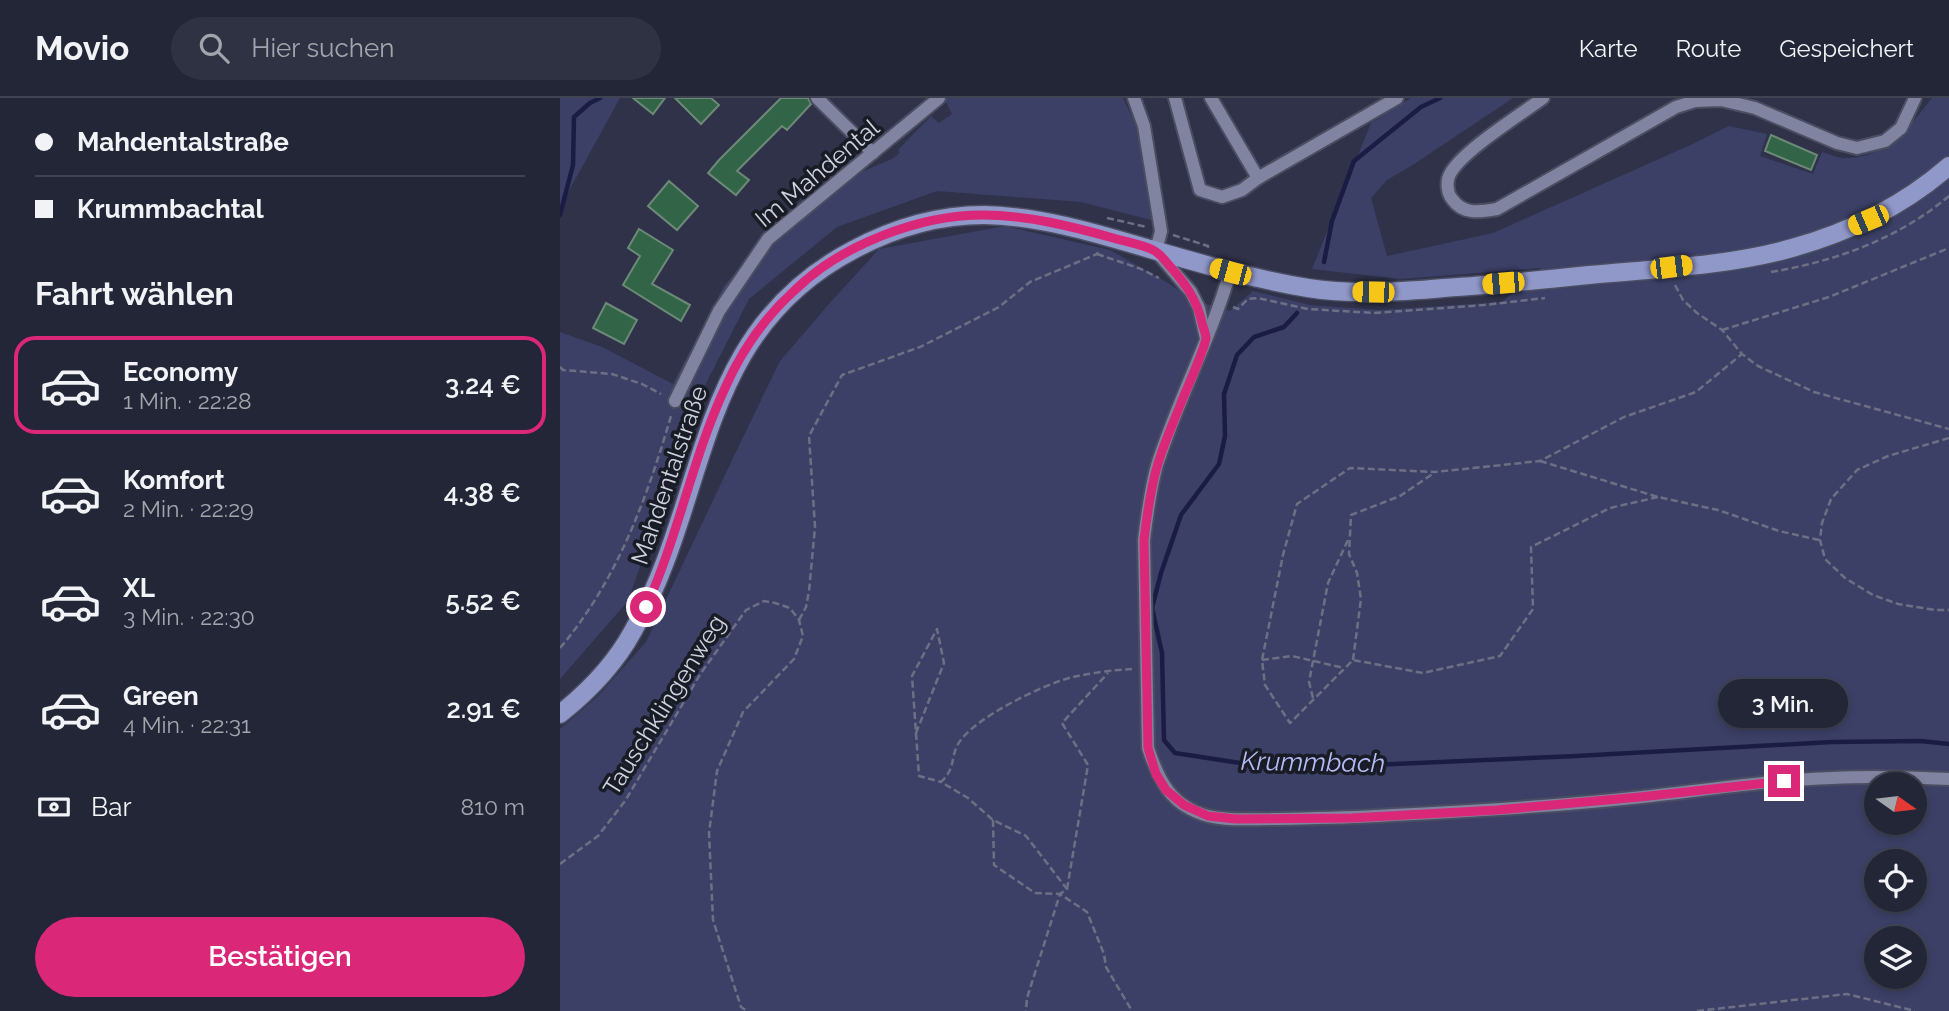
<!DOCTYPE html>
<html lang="de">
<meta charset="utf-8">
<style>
:root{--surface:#232637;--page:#2f3242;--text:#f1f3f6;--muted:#a3a5ad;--line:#404352;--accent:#db2777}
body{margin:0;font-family:Raleway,sans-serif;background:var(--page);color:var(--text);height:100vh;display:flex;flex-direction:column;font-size:26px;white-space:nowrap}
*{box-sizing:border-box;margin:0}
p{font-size:23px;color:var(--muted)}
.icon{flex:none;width:38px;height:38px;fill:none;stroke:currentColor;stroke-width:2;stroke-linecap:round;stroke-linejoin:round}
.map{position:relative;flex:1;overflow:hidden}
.drawer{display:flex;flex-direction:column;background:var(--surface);width:560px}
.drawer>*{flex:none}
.banner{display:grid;align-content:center;height:154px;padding:0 35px;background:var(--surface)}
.needle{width:46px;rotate:104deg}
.tools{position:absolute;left:1304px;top:674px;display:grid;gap:14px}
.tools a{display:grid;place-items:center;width:63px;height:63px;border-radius:50%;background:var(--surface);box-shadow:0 4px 10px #0003,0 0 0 2px var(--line);font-size:35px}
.end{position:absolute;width:32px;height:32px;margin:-16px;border:9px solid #db2777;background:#fff;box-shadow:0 0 0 4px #fff}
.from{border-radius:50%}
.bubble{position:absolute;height:49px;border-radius:24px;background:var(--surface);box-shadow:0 4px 10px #0003,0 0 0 2px var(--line);font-size:23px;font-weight:600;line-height:49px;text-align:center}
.car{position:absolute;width:21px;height:42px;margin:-21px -10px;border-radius:9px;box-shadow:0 0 5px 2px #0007;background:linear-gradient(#f5c518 24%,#345 0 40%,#f5c518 0 76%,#345 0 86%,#f5c518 0)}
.banner b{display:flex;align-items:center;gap:24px;height:66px;font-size:26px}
.banner b+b{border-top:2px solid var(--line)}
.banner i{width:18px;height:18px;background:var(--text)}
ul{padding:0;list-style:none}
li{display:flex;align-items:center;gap:21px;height:98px;margin:0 14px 10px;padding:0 21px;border:4px solid transparent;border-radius:21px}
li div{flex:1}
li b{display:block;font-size:26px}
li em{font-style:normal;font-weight:600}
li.current{border-color:var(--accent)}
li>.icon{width:63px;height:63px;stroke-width:1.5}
h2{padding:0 35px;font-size:32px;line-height:84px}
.pay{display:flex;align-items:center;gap:18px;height:77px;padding:0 35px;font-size:26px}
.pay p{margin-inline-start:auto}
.action{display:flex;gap:14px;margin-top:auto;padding:14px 35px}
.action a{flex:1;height:80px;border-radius:42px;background:var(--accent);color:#fff;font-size:28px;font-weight:600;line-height:80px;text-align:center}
header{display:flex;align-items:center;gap:42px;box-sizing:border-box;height:98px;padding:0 35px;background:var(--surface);border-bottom:2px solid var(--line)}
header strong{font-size:33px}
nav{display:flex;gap:38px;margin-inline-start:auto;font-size:24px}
.search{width:490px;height:63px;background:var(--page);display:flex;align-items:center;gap:18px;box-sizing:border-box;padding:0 24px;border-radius:38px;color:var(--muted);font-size:26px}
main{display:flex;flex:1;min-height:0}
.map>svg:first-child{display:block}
.green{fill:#3c4066;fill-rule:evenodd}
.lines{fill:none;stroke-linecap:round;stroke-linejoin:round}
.stream{stroke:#1b1c44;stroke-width:4.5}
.building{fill:#326548;stroke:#6d8977;stroke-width:2}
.minor-casing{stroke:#4b4d61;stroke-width:16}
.major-casing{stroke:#4b4d61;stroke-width:21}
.path{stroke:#6d7084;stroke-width:2.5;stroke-dasharray:7 3.5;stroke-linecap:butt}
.minor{stroke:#8084a0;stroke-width:12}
.major{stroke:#9097c9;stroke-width:18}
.route{stroke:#db2777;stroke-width:9}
.labels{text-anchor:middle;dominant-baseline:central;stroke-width:7;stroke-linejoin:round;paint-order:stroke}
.street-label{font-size:24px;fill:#cfd2e1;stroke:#191b25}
.water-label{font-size:26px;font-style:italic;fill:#b4bcf7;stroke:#191b25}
</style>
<header>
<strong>Movio</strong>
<div class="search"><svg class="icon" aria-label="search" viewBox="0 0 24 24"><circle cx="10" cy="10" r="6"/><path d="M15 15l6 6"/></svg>Hier suchen</div>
<nav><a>Karte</a><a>Route</a><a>Gespeichert</a></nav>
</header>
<main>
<section class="drawer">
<div class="banner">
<b><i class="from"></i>Mahdentalstraße</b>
<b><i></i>Krummbachtal</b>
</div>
<h2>Fahrt wählen</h2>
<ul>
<li class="current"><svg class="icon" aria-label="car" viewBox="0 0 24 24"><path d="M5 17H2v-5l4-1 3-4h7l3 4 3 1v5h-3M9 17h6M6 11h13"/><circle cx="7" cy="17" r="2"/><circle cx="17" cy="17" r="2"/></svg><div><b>Economy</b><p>1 Min. · 22:28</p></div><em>3.24 €</em></li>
<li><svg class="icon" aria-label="car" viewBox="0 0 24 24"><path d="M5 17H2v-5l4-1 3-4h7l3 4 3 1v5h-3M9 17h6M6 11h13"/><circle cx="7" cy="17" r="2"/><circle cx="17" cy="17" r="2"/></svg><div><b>Komfort</b><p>2 Min. · 22:29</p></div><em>4.38 €</em></li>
<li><svg class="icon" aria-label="car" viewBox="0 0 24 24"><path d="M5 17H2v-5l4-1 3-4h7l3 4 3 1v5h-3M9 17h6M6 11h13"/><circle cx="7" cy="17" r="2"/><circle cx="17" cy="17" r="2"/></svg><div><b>XL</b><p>3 Min. · 22:30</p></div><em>5.52 €</em></li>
<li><svg class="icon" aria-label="car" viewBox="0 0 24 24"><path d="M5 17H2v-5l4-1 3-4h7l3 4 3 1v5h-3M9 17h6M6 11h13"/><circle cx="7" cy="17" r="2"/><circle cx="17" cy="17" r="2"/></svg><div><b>Green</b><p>4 Min. · 22:31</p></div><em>2.91 €</em></li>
</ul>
<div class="pay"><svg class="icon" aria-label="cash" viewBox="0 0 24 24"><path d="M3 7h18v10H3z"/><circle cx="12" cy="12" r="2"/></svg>Bar<p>810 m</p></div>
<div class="action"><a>Bestätigen</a></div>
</section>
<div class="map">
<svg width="1389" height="913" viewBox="0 0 1389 913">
<rect width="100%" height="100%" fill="#2f3249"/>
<g class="green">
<path d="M0,0H60L0,109Z"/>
<path d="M384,0H563L579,33L591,122L521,104L377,93L277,129L189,201L137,303L68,503L0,581V234L42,249L113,286L164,188L216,129L275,85L332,61L340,55L338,52L371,18L379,25L392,16Z"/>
<path d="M851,0H953L851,68L827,82L811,100L827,158L933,135L1137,44L1169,28L1207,36L1200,58L1253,76L1262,54C1271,57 1280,61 1289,60C1326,59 1351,27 1372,0H1389V913H0V631L37,599L86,544L173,360L220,263L268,207L319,151L445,128L550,152L608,185L633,202L670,213L693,193L750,207L819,212L942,204L981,170L840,181L752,171L811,25ZM1316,686H1354V724H1316ZM1316,763H1354V802H1316ZM1316,840H1354V878H1316Z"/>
</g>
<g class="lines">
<g class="stream">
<path d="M0,117L13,67L14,19L30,5L40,0"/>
<path d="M764,164L772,123L794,63L861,9L880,0"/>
<path d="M737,215L724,229L694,239L677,257L664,296L665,338L659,366L621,417L601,475L592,510L602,555L604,642L615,655L706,669H766L1016,658L1272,644L1361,643L1389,646"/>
</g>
</g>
<g class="building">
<path d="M73,0H105L93,16Z"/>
<path d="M115,0H151L159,7L141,26Z"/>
<path d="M221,0H248L251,6L227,32L222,28L177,73L189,82L176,97L148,75L159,62Z"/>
<path d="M1211,37L1257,57L1251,72L1205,53Z"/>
<path d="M109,83L138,108L117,132L88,108Z"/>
<path d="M79,131L113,152L92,186L130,207L121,223L63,187L80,158L68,150Z"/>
<path d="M46,205L77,222L64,246L33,230Z"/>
</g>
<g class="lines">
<defs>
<g id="minor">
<path d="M257,0L313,55"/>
<path d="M574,0L584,28L601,133L596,153L631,194L639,210L646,241"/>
<path d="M615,0L640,92L662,99L682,92L698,80L651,0"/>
<path d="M983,0C960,17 902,53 890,76C886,83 887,95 892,101C903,117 920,114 937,111L1116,9L1135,3L1161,2L1195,10L1277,45L1297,50L1325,43L1341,30L1355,0"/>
<path d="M698,80L837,0"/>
<path d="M670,174C651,240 618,301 597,367C590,392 587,417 584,442L588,650C599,683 611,708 648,718C668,723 691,721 711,721C752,720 793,720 833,717C916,713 1000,708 1082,699C1145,692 1209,682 1272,680C1311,678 1350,679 1389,681"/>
<path d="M115,303L159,213L208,141L379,0"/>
</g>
<path id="major" d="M0,616C29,593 55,566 73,533C151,397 133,236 293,152C332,131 378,117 424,117C480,118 536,135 590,151C642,166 694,181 748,190C792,197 839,194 884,190C932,187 981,182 1029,177C1094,171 1169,168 1232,150C1290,134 1343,108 1389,68"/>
</defs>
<use href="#minor" class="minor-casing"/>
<use href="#major" class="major-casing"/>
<g class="path">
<path d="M547,120L587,129"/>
<path d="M613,137L648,148V150"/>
<path d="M537,156L581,171L599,180"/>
<path d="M1211,174C1276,163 1338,141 1389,98"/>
<path d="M1115,187L1123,202L1137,215L1162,232L1182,256L1198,268L1254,294L1389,331"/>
<path d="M673,209L678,211L688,201L698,200L748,211L814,215L924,207L985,200"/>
<path d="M1162,232L1269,199L1389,150"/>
<path d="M0,269L3,272L52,276L82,286L101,296"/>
<path d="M1389,340L1328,358L1297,372L1271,401L1262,425L1260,442L1265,461L1285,480L1313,497L1338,506L1375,512H1389"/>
<path d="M980,363L1098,399L1158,412L1219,433L1259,442"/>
<path d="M1098,399L1050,410L971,449L973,511L940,558L863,575L793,562L730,625L705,587L702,562L723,457L737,406L790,370L875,374L980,363L1064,319L1136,294L1182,256"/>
<path d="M239,522L246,509L249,493L255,429L249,338L282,277L360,249L439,209L470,184L537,156L538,154"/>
<path d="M0,550C57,483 87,400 111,318"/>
<path d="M702,562L732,558L784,570"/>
<path d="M793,562L801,501L797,475L789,456L791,417L840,398L874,375"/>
<path d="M572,571C553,572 531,575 513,579C484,586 413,620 398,646C390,661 396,670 381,684L408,700L433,722L466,738L507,791L500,796L527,814L544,856L546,869L572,913"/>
<path d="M753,600L749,584L768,485L788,442"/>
<path d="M356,635L384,565L377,531L352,578L359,678L381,684"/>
<path d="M433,722L434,767L475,795L500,796L467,900L466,913"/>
<path d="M0,766L38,738L65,703L141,575L186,512L204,503L215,505L230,510L239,522L243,538L234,561L183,614L157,673L149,735L153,822L181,909L187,913"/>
<path d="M507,791L528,667L502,625L548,575"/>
<path d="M1137,913L1287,896L1355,913"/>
</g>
<use href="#minor" class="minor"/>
<use href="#major" class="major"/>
</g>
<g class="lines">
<path class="route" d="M86,509C118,439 132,361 165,290C181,254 205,219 235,192C281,147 359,117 423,117C466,117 511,128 553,140C566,144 581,146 593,152C599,155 604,161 608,166C624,184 637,201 642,225C643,229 646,236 646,240C645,251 626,292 621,305C613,326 603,347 597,369C590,393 587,417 584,442L588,650L596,676L606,692L624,707L648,718L676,721L792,720L937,712L1080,699L1224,683"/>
</g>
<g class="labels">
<g class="street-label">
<text transform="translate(257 75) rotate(-40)">Im Mahdental</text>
<text transform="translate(109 377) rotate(-71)">Mahdentalstraße</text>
<text transform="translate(104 607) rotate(-58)">Tauschklingenweg</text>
</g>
<g class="water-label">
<text transform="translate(753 664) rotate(1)">Krummbach</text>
</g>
</g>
</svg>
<div class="tools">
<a><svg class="needle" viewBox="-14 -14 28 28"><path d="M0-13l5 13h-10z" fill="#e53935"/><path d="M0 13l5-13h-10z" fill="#a3a5ad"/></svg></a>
<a><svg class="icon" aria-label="locate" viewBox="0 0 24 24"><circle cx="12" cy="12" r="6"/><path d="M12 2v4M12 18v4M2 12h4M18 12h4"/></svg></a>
<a><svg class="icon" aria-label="layers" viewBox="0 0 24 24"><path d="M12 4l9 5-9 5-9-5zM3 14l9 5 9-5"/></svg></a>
</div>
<i class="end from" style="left:86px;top:509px"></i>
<i class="end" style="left:1224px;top:683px"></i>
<div class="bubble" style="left:1158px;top:581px;width:130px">3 Min.</div>
<i class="car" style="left:1308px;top:122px;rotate:247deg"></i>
<i class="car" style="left:1111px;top:169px;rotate:83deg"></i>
<i class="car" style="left:670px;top:174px;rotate:285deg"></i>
<i class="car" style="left:943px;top:185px;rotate:265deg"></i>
<i class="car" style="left:813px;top:194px;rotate:271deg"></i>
</div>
</main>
